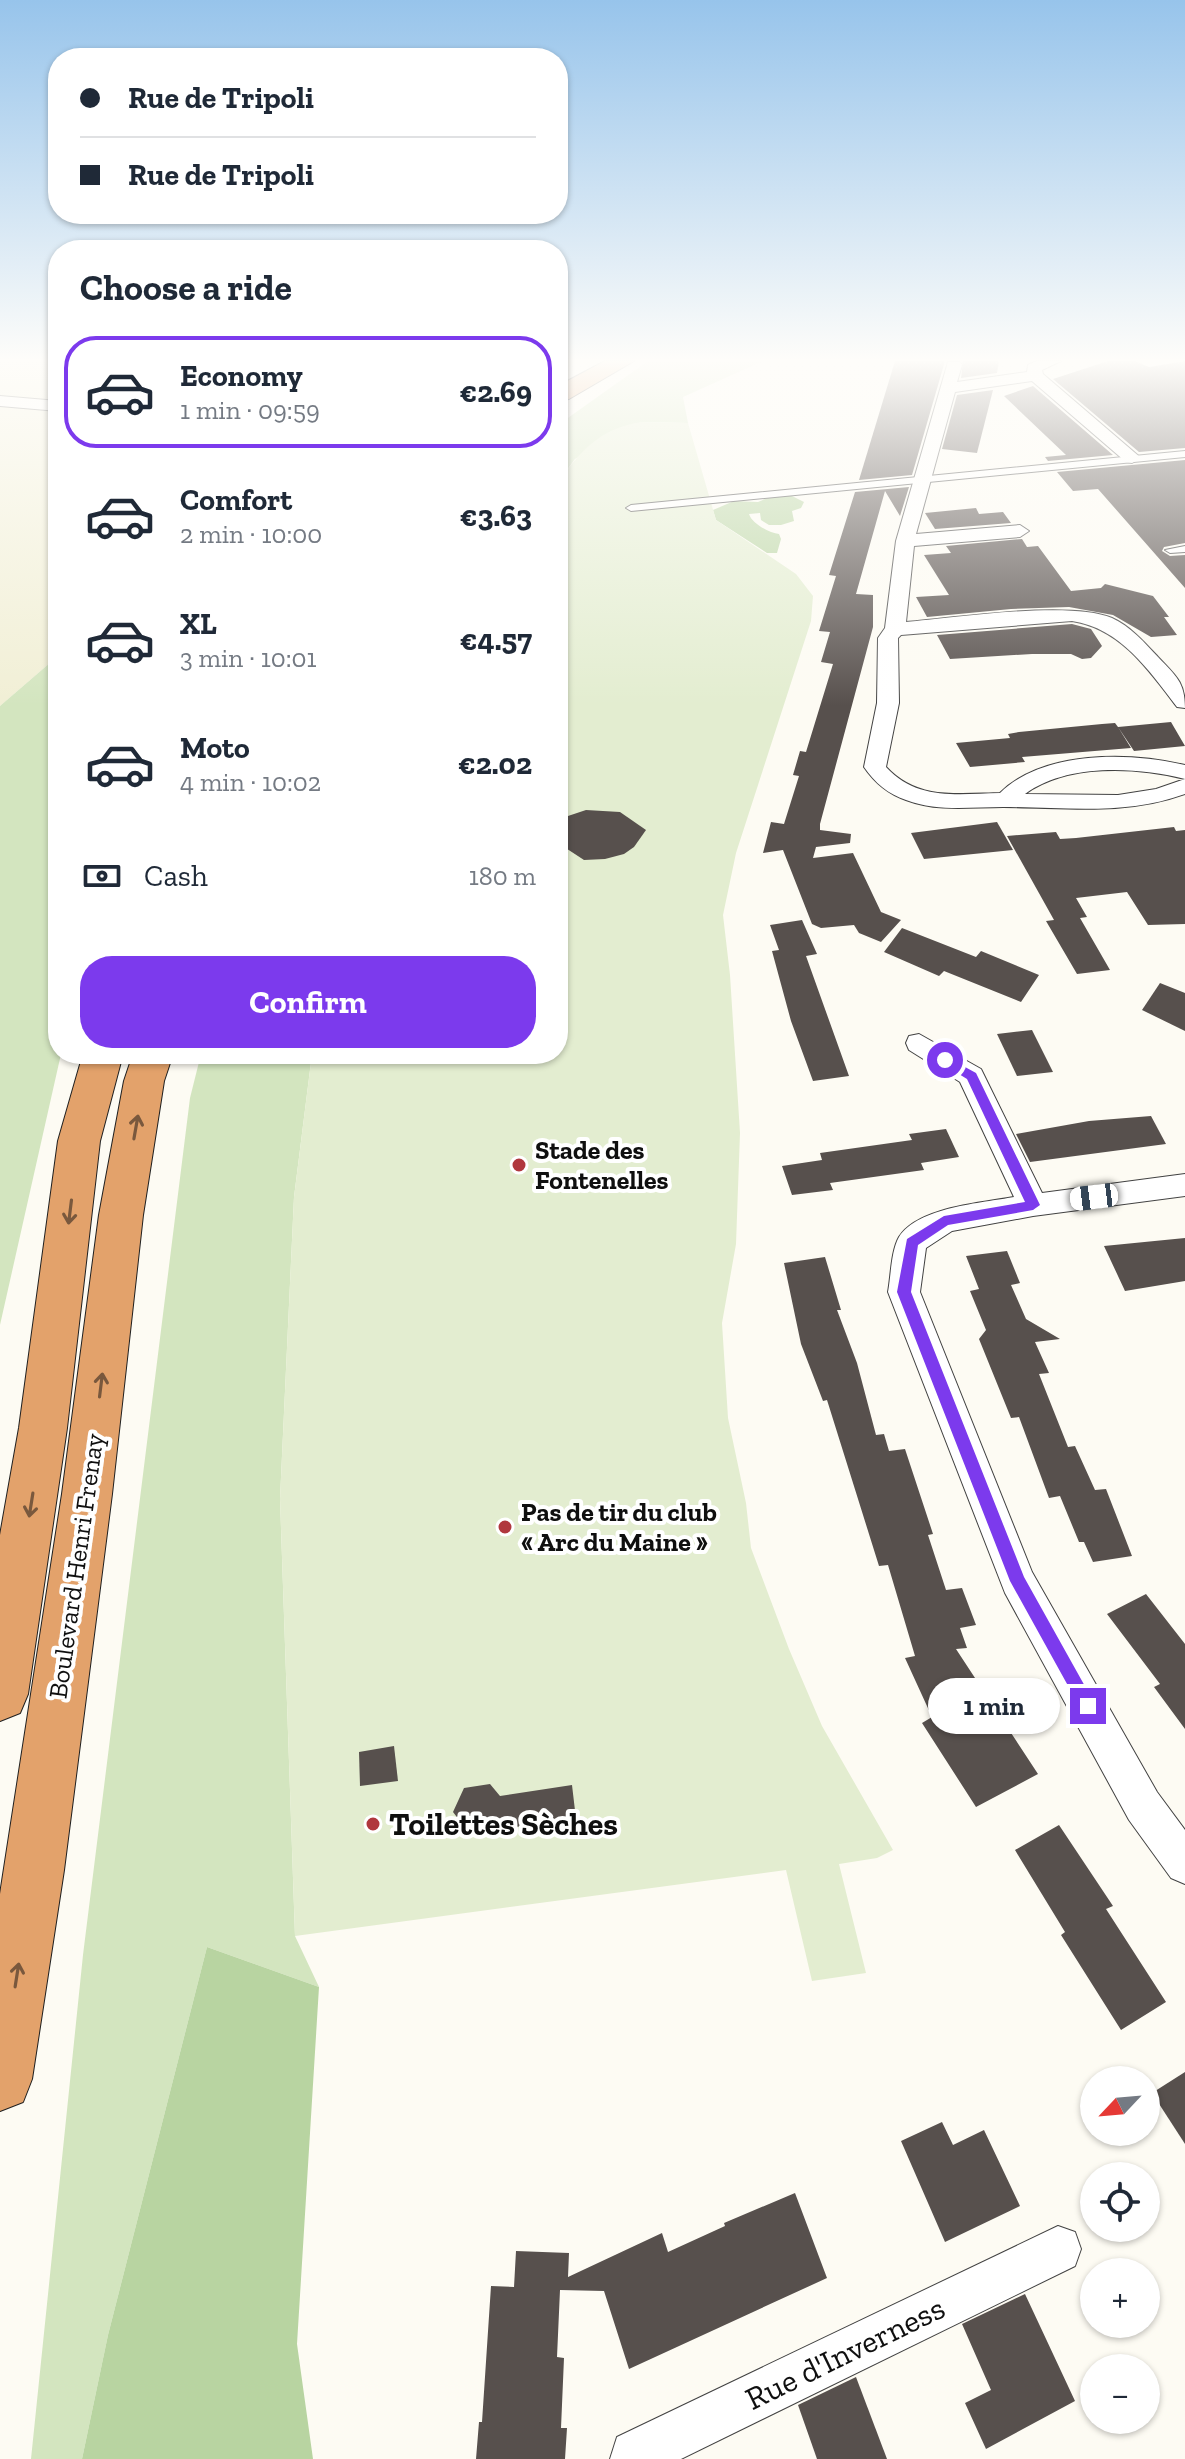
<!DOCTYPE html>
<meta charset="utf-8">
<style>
:root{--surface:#fff;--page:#f6f6f7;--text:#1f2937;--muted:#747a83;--line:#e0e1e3;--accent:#7c3aed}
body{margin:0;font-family:"Zilla Slab",serif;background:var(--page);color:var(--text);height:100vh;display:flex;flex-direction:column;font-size:30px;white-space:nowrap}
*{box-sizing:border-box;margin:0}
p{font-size:26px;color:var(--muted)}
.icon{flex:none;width:44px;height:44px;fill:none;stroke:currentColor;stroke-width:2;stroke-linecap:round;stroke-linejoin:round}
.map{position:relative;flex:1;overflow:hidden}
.panel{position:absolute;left:48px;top:240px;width:520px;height:824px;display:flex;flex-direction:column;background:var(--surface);border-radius:32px;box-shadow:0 2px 6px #0004}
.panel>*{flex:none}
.guide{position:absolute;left:48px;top:48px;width:520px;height:176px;border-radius:32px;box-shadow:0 2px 6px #0004;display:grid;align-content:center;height:176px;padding:0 32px;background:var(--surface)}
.needle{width:52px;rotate:244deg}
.buttons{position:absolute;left:1080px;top:2066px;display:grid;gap:16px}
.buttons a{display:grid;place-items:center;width:80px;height:80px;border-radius:50%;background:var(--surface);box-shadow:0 2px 6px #0004;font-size:40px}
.end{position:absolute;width:36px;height:36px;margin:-18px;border:10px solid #7c3aed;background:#fff;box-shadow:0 0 0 4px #fff}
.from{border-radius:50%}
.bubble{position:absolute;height:56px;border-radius:28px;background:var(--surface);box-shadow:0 2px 6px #0004;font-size:26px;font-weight:700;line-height:56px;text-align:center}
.car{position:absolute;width:24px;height:48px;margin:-24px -12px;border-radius:10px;box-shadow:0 0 6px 2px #0007;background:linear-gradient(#fff 24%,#345 0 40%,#fff 0 76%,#345 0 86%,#fff 0)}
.guide b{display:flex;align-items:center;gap:28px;height:76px;font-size:30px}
.guide b+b{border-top:2px solid var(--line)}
.guide i{width:20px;height:20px;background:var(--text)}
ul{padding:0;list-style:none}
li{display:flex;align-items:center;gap:24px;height:112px;margin:0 16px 12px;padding:0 16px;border:4px solid transparent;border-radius:32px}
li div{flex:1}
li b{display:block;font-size:30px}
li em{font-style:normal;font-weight:700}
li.current{border-color:var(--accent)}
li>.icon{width:72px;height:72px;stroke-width:1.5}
h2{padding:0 32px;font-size:36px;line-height:96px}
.pay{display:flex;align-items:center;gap:20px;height:88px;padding:0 32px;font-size:30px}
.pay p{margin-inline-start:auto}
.primary-button{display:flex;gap:16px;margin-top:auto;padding:16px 32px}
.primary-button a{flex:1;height:92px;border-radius:32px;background:var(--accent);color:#fff;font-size:32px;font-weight:700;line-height:92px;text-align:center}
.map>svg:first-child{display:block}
.farmland{fill:#f1efd5}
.green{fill:#d3e5bf}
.forest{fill:#b8d4a1}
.pitch{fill:#e3edd0}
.building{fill:#57504d}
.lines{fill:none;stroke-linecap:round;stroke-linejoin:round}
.lane-casing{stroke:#424242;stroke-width:2}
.street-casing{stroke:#424242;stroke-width:2}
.highway-casing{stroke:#202020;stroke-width:2}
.lane{fill:#fff;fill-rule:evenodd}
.street{fill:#fff;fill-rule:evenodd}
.highway{fill:#e3a26b;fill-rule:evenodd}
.oneway{stroke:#79583d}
.route{fill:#7c3aed}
.poi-dot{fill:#b0373d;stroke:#fff;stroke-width:3}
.labels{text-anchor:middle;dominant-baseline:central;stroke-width:8;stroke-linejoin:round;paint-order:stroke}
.poi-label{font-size:26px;font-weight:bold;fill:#0f0f0f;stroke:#fff;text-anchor:start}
.street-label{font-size:26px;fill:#0f0f0f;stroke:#fff}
.near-poi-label{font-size:32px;font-weight:bold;fill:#0f0f0f;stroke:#fff;text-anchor:start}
.near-street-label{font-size:32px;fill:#0f0f0f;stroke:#fff}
</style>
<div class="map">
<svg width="1185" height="2459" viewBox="0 0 1185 2459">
<rect width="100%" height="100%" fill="#fdfbf3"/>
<path class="farmland" d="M0,361H58V656L0,706Z"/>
<g class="green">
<path d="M648,361H763L683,397L688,423L641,422L575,459L558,482V425Z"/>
<path d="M58,656V1054H61L0,1325V706Z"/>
<path d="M201,1054H312L294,1197L280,1499L295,1936L319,1987L207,1947L108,2335L82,2459H31L83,1955L190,1098Z"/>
</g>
<g class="forest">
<path d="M788,494L804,502L801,508L792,511L794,521L781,525H769L761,520L760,513L749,514C752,524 770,533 779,534L781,539L777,553H767L716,520L713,510L734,501L758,502L774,495Z"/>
<path d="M207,1947L319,1987L297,2344L313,2459H82L108,2335Z"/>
</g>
<path class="pitch" d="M641,422L688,423L716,520L796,574L813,596L811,621L736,853L723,915L730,975L740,1133L736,1244L722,1323L728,1418L746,1503L751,1548L789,1649L822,1726L893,1850L877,1858L839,1864L866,1973L812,1981L786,1870L295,1936L280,1499L294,1197L312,1054H558V482C582,450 599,429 641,422Z"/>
<g class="building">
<path d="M895,361H945L912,475L859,480Z"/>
<path d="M963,361H999L997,373L961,378Z"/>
<path d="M1108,361H1135L1149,367L1185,361V448L1139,452L1053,379Z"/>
<path d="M1033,386L1113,455L1048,461L1045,457L1066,455L1004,396Z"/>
<path d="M993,390L977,453L942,449L957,395Z"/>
<path d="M1185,460V543L1164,547L1162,551L1170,556L1185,555V588L1098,489L1073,491L1057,472Z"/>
<path d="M909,487L900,516L885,491L856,594L873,595V627L820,824V830L851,834L850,843L816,847L813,858L853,853L881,912L901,920L881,942L859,933L854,925L821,928L812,924L783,850L763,853L771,822L784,824L799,776L793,775L800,751L806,752L833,664L821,662L830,632L819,631L836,576L829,575L855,492Z"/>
<path d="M976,508L979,514L1003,512L1011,523L935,529L925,513Z"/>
<path d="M1022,539L1027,547L1038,546L1071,591L1101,588L1105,584L1153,596L1169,617H1164L1177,635L1151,637L1113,615L1069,607L1011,609L927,617L916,597L949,595L924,555L951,553L946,546Z"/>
<path d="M1072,624L1091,629L1102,646L1091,658L1082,659L1071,654H1032L950,659L937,635Z"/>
<path d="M1171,722L1185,746L1134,751L1118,727L1131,748L1022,757L1025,762L970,767L956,743L1010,738L1008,734L1019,732L1102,724L1115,723L1118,727Z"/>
<path d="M586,810L620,812L646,830L634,847L624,854L605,859L584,860L558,843V826L568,816Z"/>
<path d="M997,822L1013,850L924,859L911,833Z"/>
<path d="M1174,827L1176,831L1185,830V924L1148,925L1127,892L1076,898L1087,917L1080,918L1110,970L1077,974L1046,921L1054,920L1007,836L1056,832L1060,839L1076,838Z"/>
<path d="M802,920L817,954L806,956L849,1076L813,1081L791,1021L772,951L779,950L770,925Z"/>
<path d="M902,928L976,957L981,951L1039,975L1021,1002L944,971L939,976L884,952Z"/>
<path d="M1160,983L1185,993V1031L1142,1010Z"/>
<path d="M1032,1030L1053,1072L1017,1076L997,1034Z"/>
<path d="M1151,1116L1166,1144L1030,1162L1016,1134L1089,1121Z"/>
<path d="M946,1129L959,1157L921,1163L924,1170L830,1183L833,1190L792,1195L782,1166L822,1160L820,1153L912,1140L909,1134Z"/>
<path d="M1185,1238V1281L1125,1291L1104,1246Z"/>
<path d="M1007,1251L1020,1283L1011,1285L1026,1319L1060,1339L1035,1342L1049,1373L1039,1374L1068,1447L1075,1446L1095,1490L1106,1489L1132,1556L1093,1562L1084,1542H1079L1060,1496L1049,1498L1019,1417L1011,1418L979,1339L986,1330L970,1291L979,1289L966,1256Z"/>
<path d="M825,1257L841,1310H837L857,1363L876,1435L884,1434L889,1451L905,1449L933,1534L928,1535L946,1590L962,1588L976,1625L960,1628L967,1648L956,1649L1038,1774L976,1807L922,1723L932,1717L905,1658L915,1656L888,1565L879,1566L827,1400L823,1401L801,1344L784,1263Z"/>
<path d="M1146,1594L1185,1644V1729L1154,1687L1160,1684L1107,1614Z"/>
<path d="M394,1746L398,1781L360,1786L359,1752Z"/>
<path d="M490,1784L500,1796L572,1785L576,1819L469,1833L453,1812L464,1788Z"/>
<path d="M1059,1825L1113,1906L1106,1909L1166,2002L1121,2030L1061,1935L1065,1932L1015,1850Z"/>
<path d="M1185,2072V2144L1152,2093Z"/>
<path d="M942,2122L953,2145L984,2130L1020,2206L945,2242L901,2141Z"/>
<path d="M795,2193L827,2278L629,2369L604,2291L560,2290L557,2357L564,2358L561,2428H567L565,2459H476L479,2422H482L491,2286L514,2287L516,2251L569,2253L568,2277L662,2233L668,2252L725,2226L724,2223Z"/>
<path d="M1025,2294L1075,2401L986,2449L965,2403L991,2390L962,2324Z"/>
<path d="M856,2377L887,2459H817L798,2405Z"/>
</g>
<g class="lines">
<defs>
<g id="lane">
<path d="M1185,451V457L631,511L626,508L631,505Z"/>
<path d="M1185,546V552L1170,553L1165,550Z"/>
</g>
<g id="street">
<path d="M1037,361H1061L1042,370L1043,374L1141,458L1132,463L1126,462L1032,381L955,392L916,534L1020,525L1029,531L1020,537L914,546L906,622C955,618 1070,600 1112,618C1130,626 1145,643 1158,657C1176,676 1185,682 1185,708L1177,707C1149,670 1120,628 1072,621L901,635L898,638L899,703L886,767C917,801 958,794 1000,793C1044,750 1129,752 1185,765V779C1136,767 1068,763 1025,794L1118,795L1156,789L1185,779V794C1125,816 1065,807 1003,807C970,807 938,812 906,800C888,794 875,783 864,767L877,703L878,638L885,628L896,541L948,362H960L962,365L957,382L1027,372L1028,365Z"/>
<path d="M0,396L58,401V411L0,406Z"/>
<path d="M919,1034L981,1069L1042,1193L1185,1174V1196L1033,1216L952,1231L926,1248L920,1292L1032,1572L1157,1792L1185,1830V1884L1171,1878L1129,1820L1005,1593L888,1292C891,1276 891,1251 899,1237C918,1207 982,1203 1014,1197L960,1082L909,1050L906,1043L909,1036Z"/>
<path d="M1058,2226L1075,2232L1081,2249L1075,2266L681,2459H610L617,2437Z"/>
</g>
<g id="highway">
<path d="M605,361H634L569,399L558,400V386Z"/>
<path d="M83,1054H123L100,1141L67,1428L28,1694L20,1713L0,1721V1535L19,1428L58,1141Z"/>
<path d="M133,1054H173L164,1081L143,1215L112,1494L64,1870L32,2079L23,2102L0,2111V1894L62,1494L99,1215L124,1081Z"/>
</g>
</defs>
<use href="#lane" class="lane-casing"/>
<use href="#street" class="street-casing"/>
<use href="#highway" class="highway-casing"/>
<use href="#lane" class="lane"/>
<use href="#street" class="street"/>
<use href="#highway" class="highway"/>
</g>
<defs><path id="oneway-shaft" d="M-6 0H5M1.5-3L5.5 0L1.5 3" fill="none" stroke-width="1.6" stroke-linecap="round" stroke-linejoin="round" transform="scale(2)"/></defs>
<g class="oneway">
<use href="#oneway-shaft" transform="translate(136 1127) rotate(-80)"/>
<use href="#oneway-shaft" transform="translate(70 1212) rotate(97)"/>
<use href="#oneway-shaft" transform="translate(101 1385) rotate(-83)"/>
<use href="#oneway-shaft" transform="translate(31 1505) rotate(99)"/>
<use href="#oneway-shaft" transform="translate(17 1975) rotate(-81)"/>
</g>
<linearGradient id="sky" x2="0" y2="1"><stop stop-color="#97c4eb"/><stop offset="0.51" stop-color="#fefdfa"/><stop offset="1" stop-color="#fefdfa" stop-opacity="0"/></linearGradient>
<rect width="1185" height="706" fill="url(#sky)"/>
<path class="route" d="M945,1056L976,1073L1040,1205L1033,1210L948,1225L918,1245L911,1292L1024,1577L1096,1706L1088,1714L1082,1711L1010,1581L897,1292L907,1239L944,1216L1025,1202L967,1079L941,1063L940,1060Z"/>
<g class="poi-dot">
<circle cx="519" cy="1165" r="8"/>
<circle cx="505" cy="1527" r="8"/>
<circle cx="373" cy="1824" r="8"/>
</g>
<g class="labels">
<g class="poi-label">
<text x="535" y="1150">Stade des<tspan x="535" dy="30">Fontenelles</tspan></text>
<text x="521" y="1512">Pas de tir du club<tspan x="521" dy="30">« Arc du Maine »</tspan></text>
</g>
<g class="street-label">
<text transform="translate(76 1566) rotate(-82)">Boulevard Henri Frenay</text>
</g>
<g class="near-poi-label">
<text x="389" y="1824">Toilettes Sèches</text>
</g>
<g class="near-street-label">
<text transform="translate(845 2353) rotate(-26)">Rue d'Inverness</text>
</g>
</g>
</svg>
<div class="buttons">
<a><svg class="needle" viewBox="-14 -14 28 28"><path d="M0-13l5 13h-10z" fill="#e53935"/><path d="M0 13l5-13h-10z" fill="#747a83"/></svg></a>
<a><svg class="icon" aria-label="locate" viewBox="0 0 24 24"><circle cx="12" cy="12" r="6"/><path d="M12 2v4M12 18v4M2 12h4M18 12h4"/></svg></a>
<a>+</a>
<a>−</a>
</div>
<i class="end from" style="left:945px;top:1060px"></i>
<i class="end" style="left:1088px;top:1706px"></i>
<div class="bubble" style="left:928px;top:1678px;width:132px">1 min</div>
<i class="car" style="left:1094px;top:1197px;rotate:263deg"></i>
<div class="guide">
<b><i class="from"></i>Rue de Tripoli</b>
<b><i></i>Rue de Tripoli</b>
</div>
<section class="panel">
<h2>Choose a ride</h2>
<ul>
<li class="current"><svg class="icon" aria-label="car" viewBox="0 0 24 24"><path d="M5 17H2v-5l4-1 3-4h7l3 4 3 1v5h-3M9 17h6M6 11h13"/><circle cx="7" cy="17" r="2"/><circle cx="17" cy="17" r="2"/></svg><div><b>Economy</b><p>1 min · 09:59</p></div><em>€2.69</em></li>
<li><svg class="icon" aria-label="car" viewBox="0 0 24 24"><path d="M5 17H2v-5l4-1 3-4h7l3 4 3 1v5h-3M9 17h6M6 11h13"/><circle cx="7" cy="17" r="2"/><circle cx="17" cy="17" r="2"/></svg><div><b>Comfort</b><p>2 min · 10:00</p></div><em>€3.63</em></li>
<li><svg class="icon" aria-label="car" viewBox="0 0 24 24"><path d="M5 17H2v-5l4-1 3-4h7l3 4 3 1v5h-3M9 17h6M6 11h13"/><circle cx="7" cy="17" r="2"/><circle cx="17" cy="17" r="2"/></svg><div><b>XL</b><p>3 min · 10:01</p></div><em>€4.57</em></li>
<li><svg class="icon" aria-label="car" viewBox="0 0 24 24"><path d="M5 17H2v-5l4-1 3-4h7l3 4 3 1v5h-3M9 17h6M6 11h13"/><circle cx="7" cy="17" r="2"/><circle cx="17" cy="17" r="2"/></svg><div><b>Moto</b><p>4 min · 10:02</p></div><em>€2.02</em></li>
</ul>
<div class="pay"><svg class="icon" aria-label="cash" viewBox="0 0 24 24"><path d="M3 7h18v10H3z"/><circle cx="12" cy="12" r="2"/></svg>Cash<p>180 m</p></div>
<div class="primary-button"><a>Confirm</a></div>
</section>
</div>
